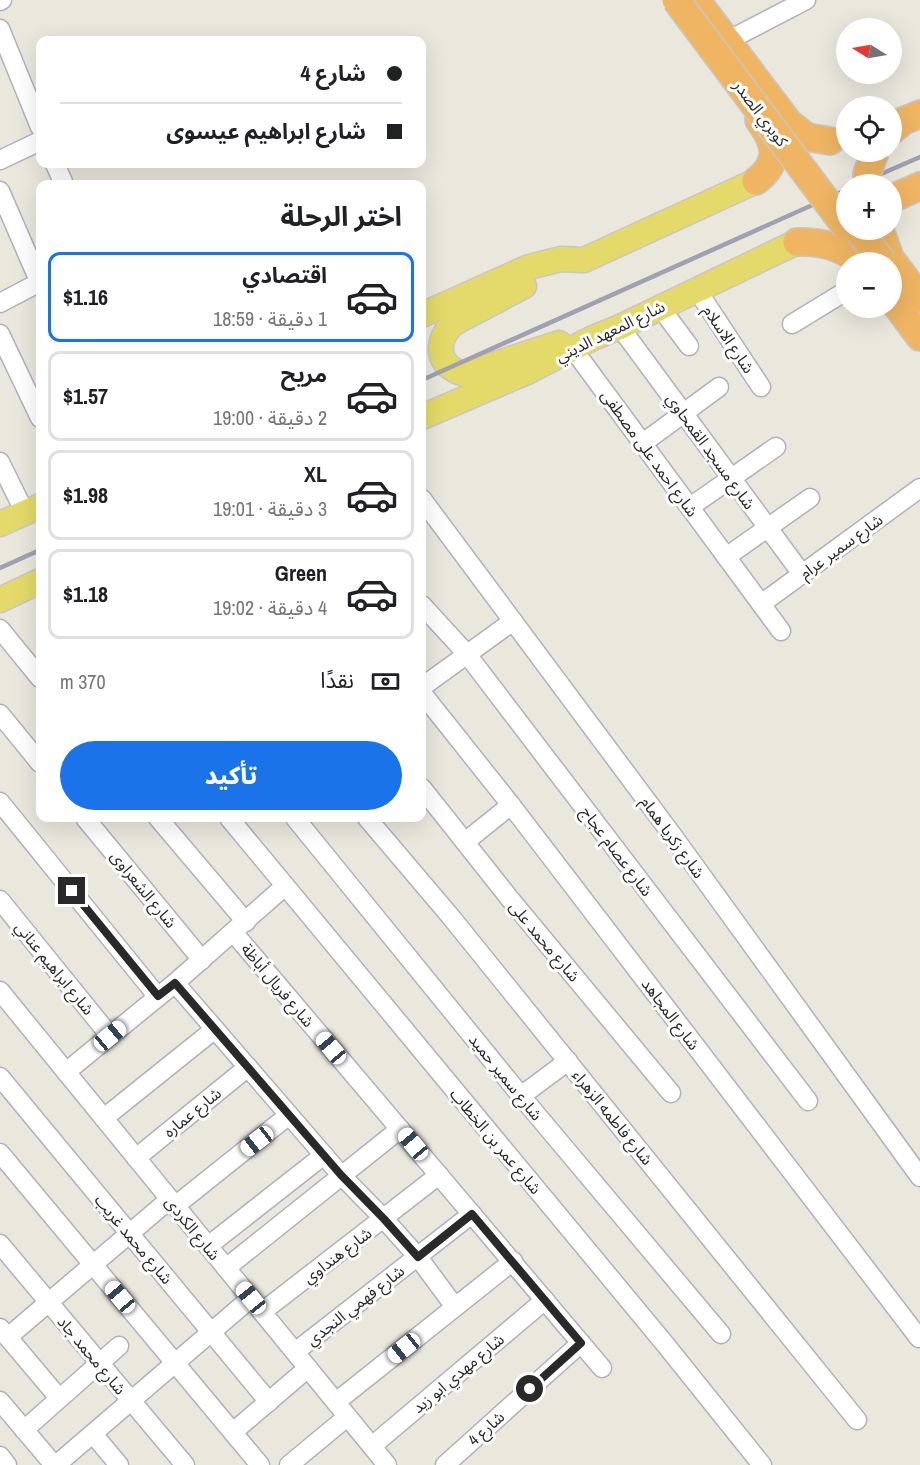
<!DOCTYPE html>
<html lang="ar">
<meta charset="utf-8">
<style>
:root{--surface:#fff;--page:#f6f6f6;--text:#202124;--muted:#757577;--line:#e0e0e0;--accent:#1a73e8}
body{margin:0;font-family:"Archivo Narrow","Noto Sans Arabic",sans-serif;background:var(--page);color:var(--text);direction:rtl;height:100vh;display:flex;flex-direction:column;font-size:22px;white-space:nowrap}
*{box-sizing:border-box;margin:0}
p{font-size:20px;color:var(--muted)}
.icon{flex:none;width:33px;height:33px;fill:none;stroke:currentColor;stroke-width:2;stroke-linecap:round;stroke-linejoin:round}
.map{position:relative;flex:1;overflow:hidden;direction:ltr}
.details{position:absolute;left:36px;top:180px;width:390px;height:642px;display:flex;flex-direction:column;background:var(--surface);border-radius:12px;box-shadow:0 6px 24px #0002;direction:rtl}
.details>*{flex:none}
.guide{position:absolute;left:36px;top:36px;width:390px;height:132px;border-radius:12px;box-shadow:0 6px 24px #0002;direction:rtl;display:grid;align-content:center;height:132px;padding:0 24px;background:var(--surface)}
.needle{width:39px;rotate:281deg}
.fabs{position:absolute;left:836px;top:18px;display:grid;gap:12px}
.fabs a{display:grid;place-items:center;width:66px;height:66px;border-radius:50%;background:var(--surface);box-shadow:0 6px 24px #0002;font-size:30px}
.end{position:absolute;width:27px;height:27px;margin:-14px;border:8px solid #292929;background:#fff;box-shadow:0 0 0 3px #fff}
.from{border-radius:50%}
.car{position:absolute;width:18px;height:36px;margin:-18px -9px;border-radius:8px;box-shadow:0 0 4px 2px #0007;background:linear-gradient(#fff 24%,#345 0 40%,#fff 0 76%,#345 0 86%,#fff 0)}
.guide b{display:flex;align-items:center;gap:21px;height:57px;font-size:22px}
.guide b+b{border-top:2px solid var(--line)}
.guide i{width:15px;height:15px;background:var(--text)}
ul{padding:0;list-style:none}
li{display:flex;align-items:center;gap:18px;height:90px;margin:0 12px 9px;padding:0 12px;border:3px solid var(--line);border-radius:12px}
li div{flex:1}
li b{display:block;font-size:22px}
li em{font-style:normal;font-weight:800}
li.active{border-color:var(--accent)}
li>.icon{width:54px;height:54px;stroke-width:1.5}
h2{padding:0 24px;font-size:27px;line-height:72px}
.pay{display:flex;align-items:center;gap:15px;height:66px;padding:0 24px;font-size:22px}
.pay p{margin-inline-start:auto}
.cta{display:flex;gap:12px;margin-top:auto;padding:12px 24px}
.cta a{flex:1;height:69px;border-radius:36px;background:var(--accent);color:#fff;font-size:24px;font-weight:800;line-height:69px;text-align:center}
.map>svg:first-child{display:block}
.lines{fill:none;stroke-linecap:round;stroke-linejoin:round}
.minor-casing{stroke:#b0b1bc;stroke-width:21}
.major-casing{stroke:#c7c7c7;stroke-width:27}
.highway-casing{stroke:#c7c7c7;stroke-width:30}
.minor{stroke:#fff;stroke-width:18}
.major{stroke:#e3da69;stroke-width:24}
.highway{stroke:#efb563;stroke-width:27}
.rail{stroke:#a0a0b2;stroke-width:4.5}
.highway-bridge-casing{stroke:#c7c7c7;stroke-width:30;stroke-linecap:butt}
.highway-bridge{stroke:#efb563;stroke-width:27}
.route{stroke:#292929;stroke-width:8}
.labels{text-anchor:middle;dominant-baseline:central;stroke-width:6;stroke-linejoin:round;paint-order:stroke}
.street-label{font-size:16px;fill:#292929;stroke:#fff}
</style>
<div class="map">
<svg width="920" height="1465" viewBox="0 0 920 1465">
<rect width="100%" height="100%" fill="#eae7dd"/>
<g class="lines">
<defs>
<g id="minor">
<path d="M0,1L2,0"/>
<path d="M0,29L40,127"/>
<path d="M727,41L806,0"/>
<path d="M0,160L40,141"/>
<path d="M55,164L64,184"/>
<path d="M0,191L40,283"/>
<path d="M697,290L761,387"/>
<path d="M0,303L40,282"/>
<path d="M660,307L689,346"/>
<path d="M792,324L846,291"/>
<path d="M620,327L802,574"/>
<path d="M0,334L40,418"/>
<path d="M573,349L781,631"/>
<path d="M643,443L719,387"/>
<path d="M0,462L25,513"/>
<path d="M422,499L673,836L920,1177"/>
<path d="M690,507L776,447"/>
<path d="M726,557L810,498"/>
<path d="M761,604L920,488"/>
<path d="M422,605L466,653L808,1101"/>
<path d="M0,629L40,678"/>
<path d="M422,687L513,621"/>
<path d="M422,693L511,805L919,1338"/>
<path d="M0,714L40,763"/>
<path d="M422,788L510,899L671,1093"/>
<path d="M0,802L158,997"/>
<path d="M85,818L202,960"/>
<path d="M158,818L246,922"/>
<path d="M229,818L665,1344L762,1465"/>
<path d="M295,818L521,1096L721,1334"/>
<path d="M367,818L451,917L857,1420"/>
<path d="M465,842L511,805"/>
<path d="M0,900L110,1036"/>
<path d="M233,932L602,1368"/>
<path d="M175,983L341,1175L384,1219L418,1257L455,1307"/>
<path d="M0,991L387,1465"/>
<path d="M66,1072L175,983L285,886"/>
<path d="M0,1077L269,1402"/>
<path d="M521,1096L568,1061"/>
<path d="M104,1118L215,1029"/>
<path d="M0,1153L260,1465"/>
<path d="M136,1158L248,1067"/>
<path d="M175,1206L289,1115"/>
<path d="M0,1244L185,1465"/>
<path d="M208,1246L324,1155"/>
<path d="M226,1268L400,1129"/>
<path d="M262,1312L439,1175"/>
<path d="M0,1328L59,1398"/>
<path d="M8,1337L170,1199"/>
<path d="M295,1352L472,1214"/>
<path d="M0,1401L54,1465"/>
<path d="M336,1402L513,1261"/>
<path d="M24,1430L119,1346"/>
<path d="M233,1432L308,1368"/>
<path d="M93,1434L119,1465"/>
<path d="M372,1446L545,1300"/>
<path d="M0,1456L7,1465"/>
<path d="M56,1465L251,1298"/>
<path d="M289,1465L347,1417"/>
<path d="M445,1465L581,1343"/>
</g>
<g id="major">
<path d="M524,286L454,323C434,341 436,367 465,374L559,343"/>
<path d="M422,315L529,267L561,259L584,260L756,181"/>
<path d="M422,417L527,372L593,338L620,327L797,242"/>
<path d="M0,524L40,506"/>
<path d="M0,600L40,581"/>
</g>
<g id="highway">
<path d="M696,0L789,123L807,137L830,141"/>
<path d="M891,131L903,121L920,114"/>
<path d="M756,181C781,162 776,143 759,120"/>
<path d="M891,199L920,186"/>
<path d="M880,230L890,258L920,298"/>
<path d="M797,242C822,241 841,247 861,262"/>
<path d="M891,298L920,337"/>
</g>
</defs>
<use href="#minor" class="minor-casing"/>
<use href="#major" class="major-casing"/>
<use href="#highway" class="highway-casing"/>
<use href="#minor" class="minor"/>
<use href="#major" class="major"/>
<use href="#highway" class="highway"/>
<g class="rail">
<path d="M858,184L920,157"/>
<path d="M422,380L846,190"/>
<path d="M0,568L40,550"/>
</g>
<defs>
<g id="highway-bridge">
<path d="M676,0L846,227"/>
<path d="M867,184V174L875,152"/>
<path d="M858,230L883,262"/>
</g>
</defs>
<use href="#highway-bridge" class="highway-bridge-casing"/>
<use href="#highway-bridge" class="highway-bridge"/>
</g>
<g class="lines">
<path class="route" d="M72,891L158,996L175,983L341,1175L384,1219L418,1257L472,1214L581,1343L530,1389"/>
</g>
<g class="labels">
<g class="street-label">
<text transform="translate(761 113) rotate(53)">كوبري الصدر</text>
<text transform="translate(610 331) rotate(-26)">شارع المعهد الديني</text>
<text transform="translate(729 339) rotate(56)">شارع الاسلام</text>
<text transform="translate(711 451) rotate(54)">شارع مسجد القمحاوي</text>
<text transform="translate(650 453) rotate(54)">شارع احمد على مصطفى</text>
<text transform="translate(841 546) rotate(-36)">شارع سمير عرام</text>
<text transform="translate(673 837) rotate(54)">شارع زكريا همام</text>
<text transform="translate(617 851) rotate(53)">شارع عصام عجاج</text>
<text transform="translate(144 889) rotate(51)">شارع الشعراوى</text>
<text transform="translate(545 941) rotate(50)">شارع محمد على</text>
<text transform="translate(55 968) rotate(51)">شارع ابراهيم عناني</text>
<text transform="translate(278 985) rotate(50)">شارع فريال أباظة</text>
<text transform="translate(671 1014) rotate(53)">شارع المجاهد</text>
<text transform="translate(506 1077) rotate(51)">شارع سمير حميد</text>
<text transform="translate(192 1112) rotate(-39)">شارع عماره</text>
<text transform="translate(613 1117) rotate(51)">شارع فاطمه الزهراء</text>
<text transform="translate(496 1141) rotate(50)">شارع عمر بن الخطاب</text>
<text transform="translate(193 1228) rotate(51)">شارع الكردى</text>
<text transform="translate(134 1239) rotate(50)">شارع محمد غريب</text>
<text transform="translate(337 1255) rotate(-37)">شارع هنداوي</text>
<text transform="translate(355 1305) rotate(-38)">شارع فهمي النجدي</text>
<text transform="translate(92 1355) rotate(50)">شارع محمد جاد</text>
<text transform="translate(458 1373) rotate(-40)">شارع مهدي ابو زيد</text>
<text transform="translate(486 1428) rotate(-42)">شارع 4</text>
</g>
</g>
</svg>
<div class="fabs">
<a><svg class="needle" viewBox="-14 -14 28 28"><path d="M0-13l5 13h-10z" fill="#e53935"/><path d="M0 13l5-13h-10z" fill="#757577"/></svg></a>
<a><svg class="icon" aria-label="locate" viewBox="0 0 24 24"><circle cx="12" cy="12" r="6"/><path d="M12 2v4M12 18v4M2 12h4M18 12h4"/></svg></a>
<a>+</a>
<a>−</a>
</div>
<i class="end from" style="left:530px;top:1389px"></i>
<i class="end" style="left:72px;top:891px"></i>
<i class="car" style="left:110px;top:1036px;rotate:50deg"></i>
<i class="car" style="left:331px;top:1048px;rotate:320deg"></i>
<i class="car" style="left:257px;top:1141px;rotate:232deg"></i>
<i class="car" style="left:413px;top:1144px;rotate:320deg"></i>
<i class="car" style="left:120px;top:1297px;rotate:320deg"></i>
<i class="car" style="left:251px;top:1298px;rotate:321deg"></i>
<i class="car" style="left:404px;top:1348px;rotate:231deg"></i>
<div class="guide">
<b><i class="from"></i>شارع 4</b>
<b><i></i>شارع ابراهيم عيسوى</b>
</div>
<section class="details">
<h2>اختر الرحلة</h2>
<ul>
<li class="active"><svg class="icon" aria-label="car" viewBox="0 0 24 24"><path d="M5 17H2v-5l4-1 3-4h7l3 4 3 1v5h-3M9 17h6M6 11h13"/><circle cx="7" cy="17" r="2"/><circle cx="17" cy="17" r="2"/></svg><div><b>اقتصادي</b><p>1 دقيقة · 18:59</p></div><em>$1.16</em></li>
<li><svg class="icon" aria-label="car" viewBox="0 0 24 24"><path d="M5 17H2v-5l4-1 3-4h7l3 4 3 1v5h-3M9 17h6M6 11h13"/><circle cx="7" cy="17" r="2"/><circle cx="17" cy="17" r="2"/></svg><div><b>مريح</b><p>2 دقيقة · 19:00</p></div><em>$1.57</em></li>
<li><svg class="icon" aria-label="car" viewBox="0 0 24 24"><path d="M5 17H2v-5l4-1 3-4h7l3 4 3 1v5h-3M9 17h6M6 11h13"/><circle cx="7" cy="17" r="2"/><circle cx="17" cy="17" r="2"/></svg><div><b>XL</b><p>3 دقيقة · 19:01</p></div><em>$1.98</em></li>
<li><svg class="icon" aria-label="car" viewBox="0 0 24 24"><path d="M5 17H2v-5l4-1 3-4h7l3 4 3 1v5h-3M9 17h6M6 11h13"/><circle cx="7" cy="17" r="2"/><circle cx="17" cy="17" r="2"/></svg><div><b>Green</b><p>4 دقيقة · 19:02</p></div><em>$1.18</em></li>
</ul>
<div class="pay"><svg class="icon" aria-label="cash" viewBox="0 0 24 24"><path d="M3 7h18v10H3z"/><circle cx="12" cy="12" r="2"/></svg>نقدًا<p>370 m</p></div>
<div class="cta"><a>تأكيد</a></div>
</section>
</div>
